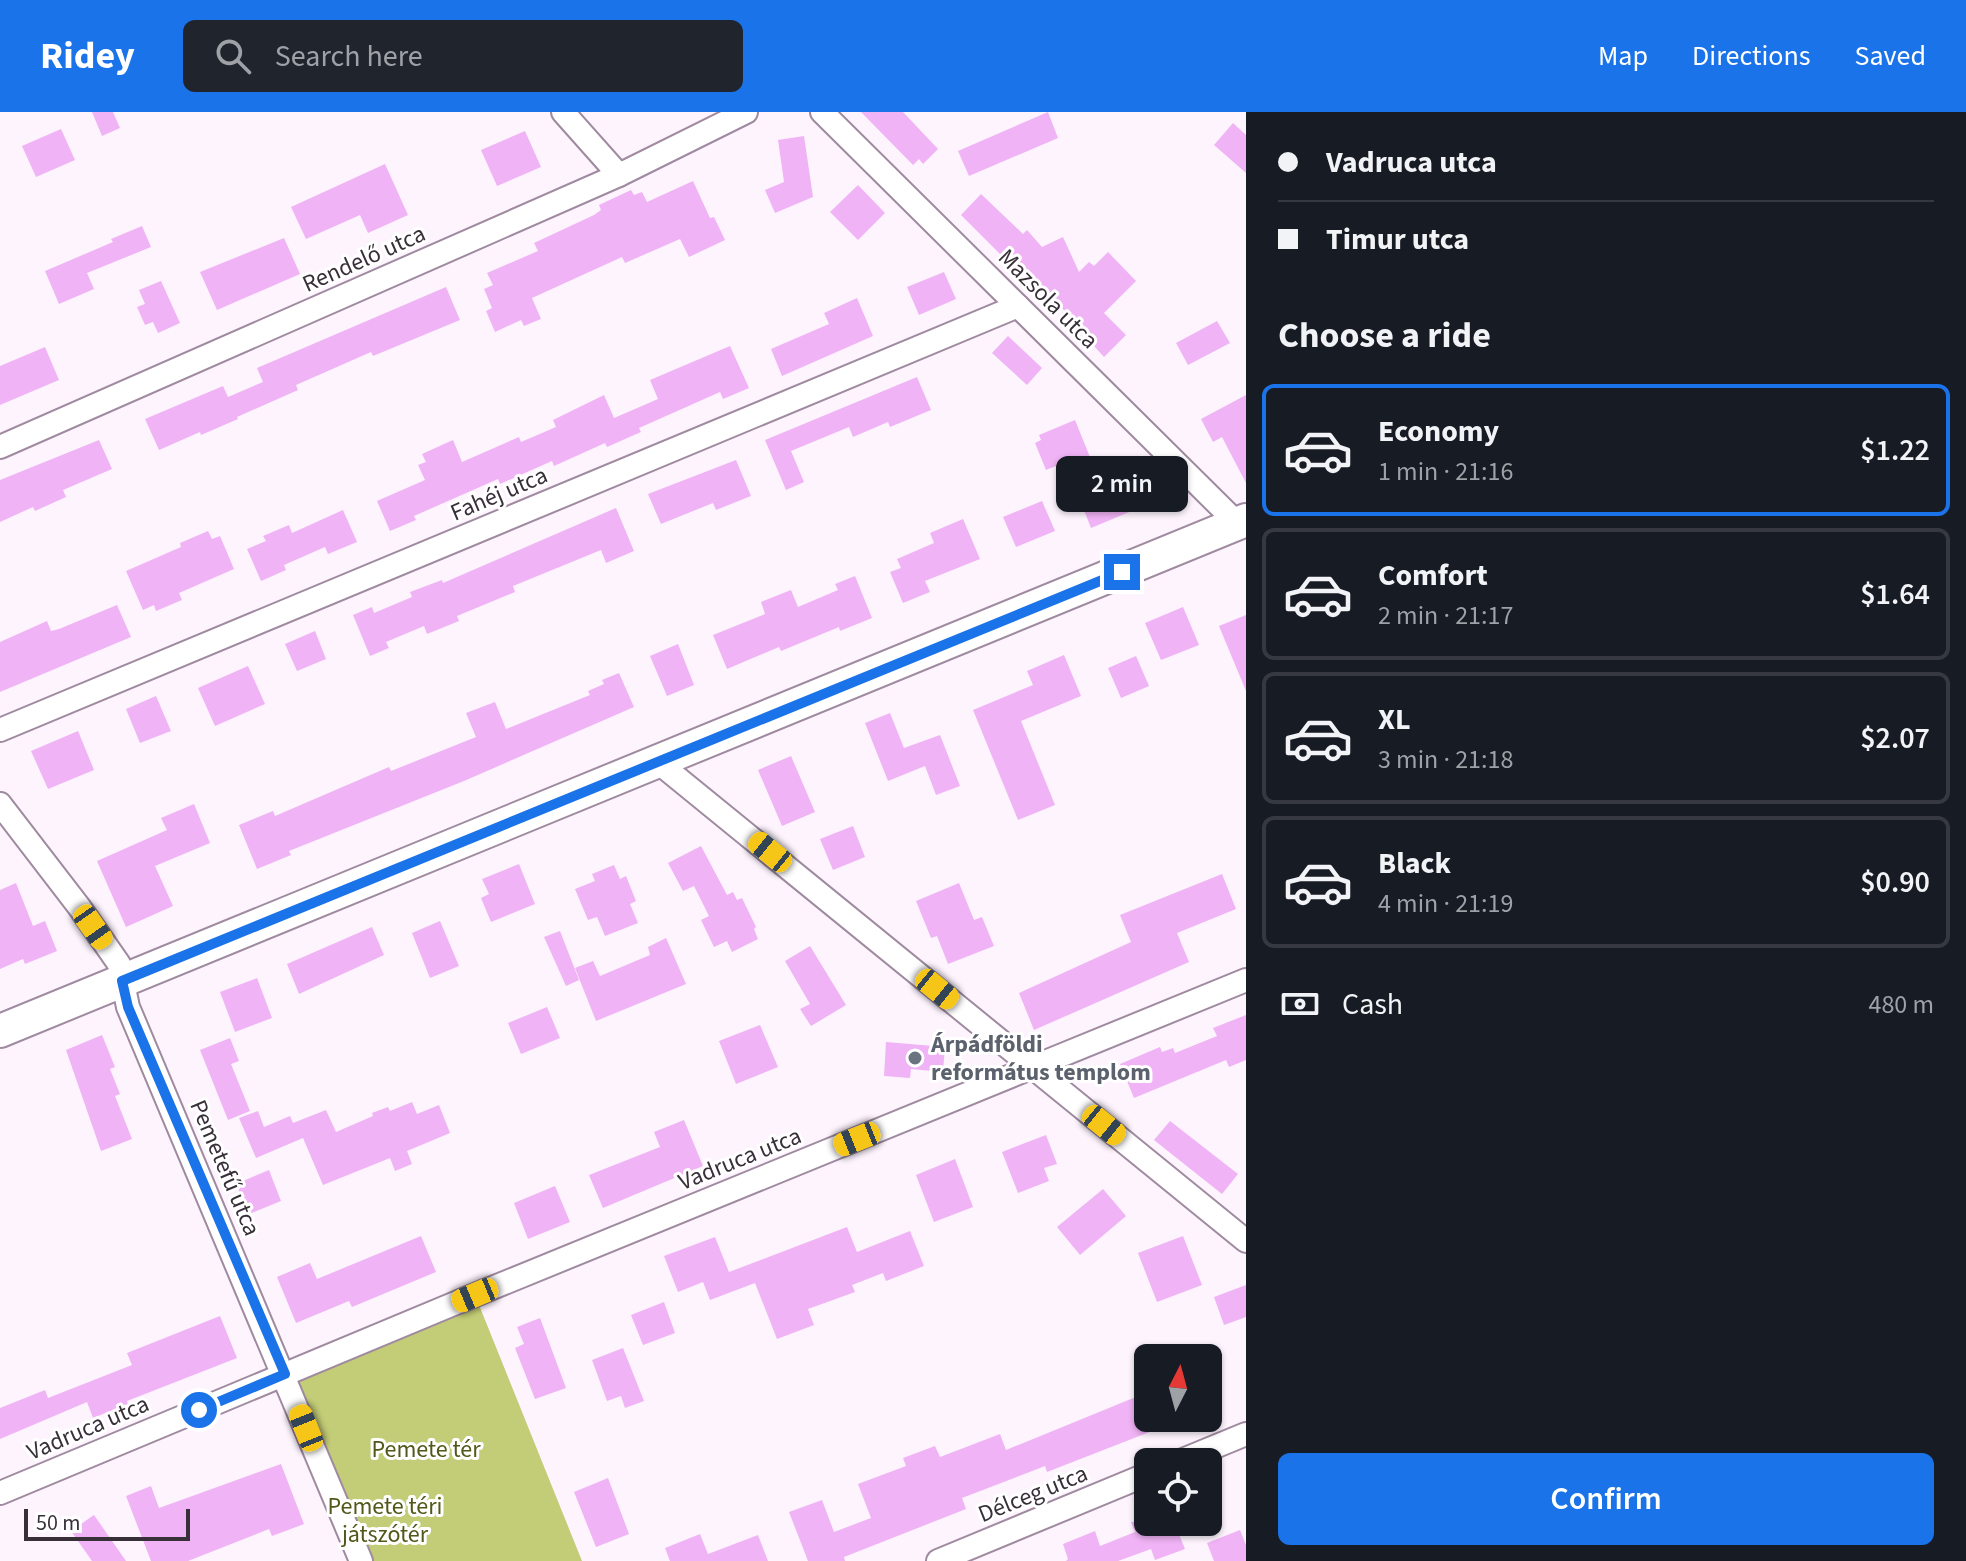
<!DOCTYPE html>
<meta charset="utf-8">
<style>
:root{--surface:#171b24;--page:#20242c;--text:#f1f3f6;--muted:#9ea1a6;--line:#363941;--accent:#1a73e8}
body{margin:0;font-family:"Source Sans 3",sans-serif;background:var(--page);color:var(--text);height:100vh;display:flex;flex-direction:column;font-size:30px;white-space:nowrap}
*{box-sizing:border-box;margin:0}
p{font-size:26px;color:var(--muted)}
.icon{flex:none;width:44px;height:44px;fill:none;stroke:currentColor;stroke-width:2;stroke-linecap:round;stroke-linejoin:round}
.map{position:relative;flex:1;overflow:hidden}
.drawer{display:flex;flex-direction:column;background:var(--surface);width:720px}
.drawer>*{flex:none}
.hud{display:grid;align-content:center;height:176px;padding:0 32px;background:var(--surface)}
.needle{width:52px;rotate:6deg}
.controls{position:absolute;left:1134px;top:1232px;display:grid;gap:16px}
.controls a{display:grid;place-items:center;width:88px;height:88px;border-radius:12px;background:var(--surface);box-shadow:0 2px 6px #0004;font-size:40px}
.scale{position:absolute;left:24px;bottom:20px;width:166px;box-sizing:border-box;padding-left:8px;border:4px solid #383039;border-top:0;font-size:22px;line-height:28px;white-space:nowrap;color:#383039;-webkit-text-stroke:6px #fff;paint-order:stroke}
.end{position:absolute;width:36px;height:36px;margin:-18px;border:10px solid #1a73e8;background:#fff;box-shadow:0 0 0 4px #fff}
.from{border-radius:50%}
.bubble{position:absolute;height:56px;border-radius:12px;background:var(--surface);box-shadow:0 2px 6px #0004;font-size:26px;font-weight:600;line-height:56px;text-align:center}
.car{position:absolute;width:24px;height:48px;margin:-24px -12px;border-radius:10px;box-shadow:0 0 6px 2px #0007;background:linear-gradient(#f5c518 24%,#345 0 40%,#f5c518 0 76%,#345 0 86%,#f5c518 0)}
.hud b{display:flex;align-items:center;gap:28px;height:76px;font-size:30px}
.hud b+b{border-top:2px solid var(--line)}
.hud i{width:20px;height:20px;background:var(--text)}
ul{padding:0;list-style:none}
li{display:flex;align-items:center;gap:24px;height:132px;margin:0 16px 12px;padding:0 16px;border:4px solid var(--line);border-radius:12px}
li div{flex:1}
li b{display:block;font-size:30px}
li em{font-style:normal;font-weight:600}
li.active{border-color:var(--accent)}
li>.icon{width:72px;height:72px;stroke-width:1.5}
h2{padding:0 32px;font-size:36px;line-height:96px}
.pay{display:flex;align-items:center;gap:20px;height:88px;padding:0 32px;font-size:30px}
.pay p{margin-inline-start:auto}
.cta{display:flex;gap:16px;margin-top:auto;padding:16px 32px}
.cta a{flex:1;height:92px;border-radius:12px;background:var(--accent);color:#fff;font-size:32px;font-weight:600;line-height:92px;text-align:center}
header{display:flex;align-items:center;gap:48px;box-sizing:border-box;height:112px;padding:0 40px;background:var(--accent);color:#fff}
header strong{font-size:38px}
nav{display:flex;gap:44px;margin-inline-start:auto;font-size:28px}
.search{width:560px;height:72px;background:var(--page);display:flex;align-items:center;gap:20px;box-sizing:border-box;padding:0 28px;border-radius:12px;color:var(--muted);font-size:30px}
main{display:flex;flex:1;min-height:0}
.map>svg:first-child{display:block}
.green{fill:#c3cc76}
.building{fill:#f0b3f5}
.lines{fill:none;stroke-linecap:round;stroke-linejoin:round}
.street-casing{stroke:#9f8aa0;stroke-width:26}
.secondary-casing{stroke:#9f8aa0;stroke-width:36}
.street{stroke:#fff;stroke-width:22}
.secondary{stroke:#fff;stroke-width:32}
.route{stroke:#1a73e8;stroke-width:10}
.worship-dot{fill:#6b7280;stroke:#fff;stroke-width:3}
.labels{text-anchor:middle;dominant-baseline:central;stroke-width:6;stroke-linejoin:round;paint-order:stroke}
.street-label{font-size:24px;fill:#383039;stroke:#fff}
.worship-label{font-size:24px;font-weight:bold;fill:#5b616d;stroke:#fff;text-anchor:start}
.park-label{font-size:24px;fill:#525819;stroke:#fff}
</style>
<header>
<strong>Ridey</strong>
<div class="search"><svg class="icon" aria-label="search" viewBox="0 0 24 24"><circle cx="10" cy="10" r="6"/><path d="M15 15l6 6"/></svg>Search here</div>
<nav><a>Map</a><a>Directions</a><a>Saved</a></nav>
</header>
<main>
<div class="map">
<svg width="1246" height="1449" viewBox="0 0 1246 1449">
<rect width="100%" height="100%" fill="#fdf4fe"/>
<path class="green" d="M475,1183L582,1449H361L285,1262Z"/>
<g class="building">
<path d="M92,0H113L120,16L102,24Z"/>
<path d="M861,0H903L938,37L923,52L919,47L913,53Z"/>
<path d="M1048,0L1058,26L969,64L958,39Z"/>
<path d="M1233,11L1246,23V61L1214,33Z"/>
<path d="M61,17L75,48L36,65L22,34Z"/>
<path d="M525,19L541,55L497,74L481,38Z"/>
<path d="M804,24L813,85L775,101L765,78L784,70L778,28Z"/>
<path d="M385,52L408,103L368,121L360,103L306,127L291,95Z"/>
<path d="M693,69L710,106L714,105L725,128L689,145L680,127L625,151L622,145L532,186L541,207L524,214L521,208L495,220L486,199L492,196L484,177L493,173L487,161L538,139L534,131L594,103L601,98L599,93L631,78L634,83L642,80L647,90Z"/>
<path d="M858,73L885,101L858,128L830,100Z"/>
<path d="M981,82L1023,122L1027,118L1042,135L1063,125L1079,160L1089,150L1094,154L1108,140L1136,169L1104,201L1126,223L1104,245L1084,223L1086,221L1032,165L1026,168L961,103Z"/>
<path d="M142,114L151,135L87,161L94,177L59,192L45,159L113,130L111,127Z"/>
<path d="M284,126L300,162L217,198L200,160Z"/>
<path d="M944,160L956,187L919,203L907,175Z"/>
<path d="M161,169L180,211L158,221L153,210L145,213L137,195L145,192L139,178Z"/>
<path d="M446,175L460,208L373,244L371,240L296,273L298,278L237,305L238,307L201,323L200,320L159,338L145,307L223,274L228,285L263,270L257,256Z"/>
<path d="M857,186L873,224L782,264L771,237L829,212L824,201Z"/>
<path d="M1217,209L1230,231L1188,253L1176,231Z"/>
<path d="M1008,224L1042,256L1027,273L992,241Z"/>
<path d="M730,234L749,276L723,287L720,280L639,316L641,320L607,335L605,331L554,354L552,349L500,372L498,367L414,404L416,408L390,419L377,389L425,368L418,353L426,350L422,342L453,328L462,350L519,325L521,330L556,315L553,308L604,283L614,306L658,287L650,268Z"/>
<path d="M45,235L59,268L0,293V254Z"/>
<path d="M917,265L931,298L890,315L888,310L853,325L849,315L791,339L804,370L786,378L765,328Z"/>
<path d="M1246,283V371L1222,325L1213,330L1201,307Z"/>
<path d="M1075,308L1098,365L1126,354L1134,372L1137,370L1146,393L1091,416L1082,393L1088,390L1071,348L1046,358L1035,331L1041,328L1039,323Z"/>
<path d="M99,328L112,357L63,378L66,385L35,399L33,395L0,410V368Z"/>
<path d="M736,348L751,384L716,398L713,391L661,412L648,382Z"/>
<path d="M1042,389L1055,419L1016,435L1003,405Z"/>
<path d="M616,396L634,439L606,451L601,438L513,474L515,480L457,504L459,509L427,522L424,514L386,530L389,536L370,544L353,503L372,495L374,501L412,485L410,480L442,468L443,471Z"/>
<path d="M343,398L357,430L328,442L325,435L284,453L286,458L261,469L247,437L266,429L263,424L289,413L292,421Z"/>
<path d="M963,407L980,447L925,469L930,480L903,491L890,460L901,456L897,447L934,431L930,421Z"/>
<path d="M208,419L212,427L220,424L234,457L179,481L182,488L156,499L154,493L143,498L126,459L181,435L180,431Z"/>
<path d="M855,464L872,506L840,519L839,515L781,539L779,535L727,557L713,523L765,502L761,490L791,478L798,495L838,478L835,472Z"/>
<path d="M117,493L131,525L0,580V530L47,509L51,519L59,517Z"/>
<path d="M1183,495L1199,533L1161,548L1145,511Z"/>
<path d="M1246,503V579L1219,514Z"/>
<path d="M315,519L326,547L297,559L285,532Z"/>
<path d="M678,532L694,573L667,584L650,544Z"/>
<path d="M1064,543L1081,584L1021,609L1055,693L1018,708L973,598L1033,573L1027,559Z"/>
<path d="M1136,544L1149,574L1121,586L1108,556Z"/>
<path d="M248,554L265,592L215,614L198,576Z"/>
<path d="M619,561L634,595L464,669L289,739L291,743L257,757L239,713L273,699L275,704L389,655L391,659L476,625L466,601L495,590L506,617L590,583L588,579L604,572L602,568Z"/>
<path d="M156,584L171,619L140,631L126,597Z"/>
<path d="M890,601L904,636L940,623L960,674L936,683L925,654L888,669L865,611Z"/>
<path d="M78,619L94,658L48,677L31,639Z"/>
<path d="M791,644L815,700L782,714L758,658Z"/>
<path d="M194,692L210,731L155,754L173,794L126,815L97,749L167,718L161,706Z"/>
<path d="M853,714L865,745L833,758L820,727Z"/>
<path d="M701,734L727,783L733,780L737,788L742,786L756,815L754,817L758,827L732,840L727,829L714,835L701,808L709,804L694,774L683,779L668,751Z"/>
<path d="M519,752L535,792L491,810L481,786L489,782L482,767Z"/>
<path d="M614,753L620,767L626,764L636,789L630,792L638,811L605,824L597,805L588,808L575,777L595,769L592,762Z"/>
<path d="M1222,762L1236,797L1177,821L1189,850L1034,918L1019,881L1131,830L1120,803Z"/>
<path d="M16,771L33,814L45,809L57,839L25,852L23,847L0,857V778Z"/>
<path d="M959,771L974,808L982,805L994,834L948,852L937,824L931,826L916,789Z"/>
<path d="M440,809L459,854L430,866L412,821Z"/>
<path d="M372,815L384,843L299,882L287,852Z"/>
<path d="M560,819L579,868L566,874L544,825Z"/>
<path d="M666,826L686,872L596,909L575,856L593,849L600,864L650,843L648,835Z"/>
<path d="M810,834L846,893L811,914L800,897L810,892L785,849Z"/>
<path d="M257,866L272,906L235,920L220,880Z"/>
<path d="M547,895L560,926L521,942L508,911Z"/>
<path d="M1246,903V948L1229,955L1226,948L1134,986L1120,952L1160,935L1162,940L1173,936L1175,941L1217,924L1213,916Z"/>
<path d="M760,913L778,955L736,972L719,929Z"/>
<path d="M102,923L115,955L110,957L120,982L115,984L132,1027L101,1039L66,938Z"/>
<path d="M230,926L239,949L231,952L250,999L228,1008L200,938Z"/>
<path d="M886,930L945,935L943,960L911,957L910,966L884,964Z"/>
<path d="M412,990L417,1002L439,993L450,1021L407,1039L412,1052L395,1059L390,1046L323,1073L303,1026L256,1046L239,1006L258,999L264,1015L290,1004L293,1011L326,998L336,1020L373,1004L372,1001L388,995L390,999Z"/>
<path d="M684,1008L703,1054L603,1096L589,1063L660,1035L654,1020Z"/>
<path d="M1170,1009L1238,1062L1222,1082L1154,1028Z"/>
<path d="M1046,1023L1057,1052L1044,1056L1049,1069L1018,1081L1002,1040Z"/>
<path d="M955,1047L973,1095L934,1110L916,1063Z"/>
<path d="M269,1058L281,1089L249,1102L236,1072Z"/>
<path d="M555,1074L570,1110L528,1127L514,1091Z"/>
<path d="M1103,1077L1126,1104L1080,1143L1057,1115Z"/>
<path d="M847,1115L857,1140L910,1119L924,1154L886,1169L883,1161L852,1173L855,1180L808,1197L814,1213L777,1227L755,1171L710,1188L703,1170L678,1180L664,1144L715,1125L729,1160Z"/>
<path d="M421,1124L436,1160L352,1195L349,1189L296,1211L277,1165L310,1151L317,1167Z"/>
<path d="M1183,1124L1202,1173L1157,1190L1138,1141Z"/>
<path d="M1246,1173V1205L1224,1213L1214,1185Z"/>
<path d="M664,1190L675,1221L643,1233L631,1203Z"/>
<path d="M220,1204L237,1246L127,1289L128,1292L93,1306L87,1290L0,1327V1296L45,1278L48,1286L132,1253L127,1241Z"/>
<path d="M540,1206L566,1276L535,1287L515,1236L524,1232L517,1215Z"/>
<path d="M623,1236L644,1289L625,1296L621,1284L607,1289L592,1248Z"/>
<path d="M1148,1280V1306L1183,1307L1047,1360L1045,1354L962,1386L966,1397L844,1445L845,1449H808L789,1400L822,1388L834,1420L871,1406L858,1372L906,1354L903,1346L935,1334L940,1345L1000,1322L1006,1338Z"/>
<path d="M281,1352L304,1412L272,1424L269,1417L188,1449H151L126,1384L151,1374L159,1396Z"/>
<path d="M608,1366L629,1422L596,1435L574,1380Z"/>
<path d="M94,1403L126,1449H92L71,1419Z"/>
<path d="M1131,1410H1174L1185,1437L1155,1448L1151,1437L1118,1449H1066L1068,1447L1063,1432L1095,1419L1100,1434L1135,1420Z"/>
<path d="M1240,1418L1246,1433V1449H1214L1207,1431Z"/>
<path d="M700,1422L708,1442L758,1423L768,1449H670L665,1436Z"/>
</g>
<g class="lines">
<defs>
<g id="street">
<path d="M563,0L619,63"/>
<path d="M822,0L1238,412"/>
<path d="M0,335L619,63L746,0"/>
<path d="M0,618L1018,194"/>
<path d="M659,651L1246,1129"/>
<path d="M0,692L80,796L119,852L128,895L361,1449"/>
<path d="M1178,1350L1246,1322"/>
<path d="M0,1381L475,1183L1246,868"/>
<path d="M938,1449L1148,1362"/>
</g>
<path id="secondary" d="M0,919L1246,408"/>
</defs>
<use href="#street" class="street-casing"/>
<use href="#secondary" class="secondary-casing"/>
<use href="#street" class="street"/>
<use href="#secondary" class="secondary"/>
</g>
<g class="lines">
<path class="route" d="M199,1298L285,1262L128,895L122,869L1122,460"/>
</g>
<circle class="worship-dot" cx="915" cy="946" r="8"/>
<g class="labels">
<g class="street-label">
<text transform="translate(364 147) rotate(-24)">Rendelő utca</text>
<text transform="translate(1048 187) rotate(45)">Mazsola utca</text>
<text transform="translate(499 382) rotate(-23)">Fahéj utca</text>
<text transform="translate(740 1047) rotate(-22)">Vadruca utca</text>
<text transform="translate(225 1056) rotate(67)">Pemetefű utca</text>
<text transform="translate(88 1316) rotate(-23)">Vadruca utca</text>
<text transform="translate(1033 1382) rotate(-22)">Délceg utca</text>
</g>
<g class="worship-label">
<text x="931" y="932">Árpádföldi<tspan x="931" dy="28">református templom</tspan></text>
</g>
<g class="park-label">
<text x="426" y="1337">Pemete tér</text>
<text x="385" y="1394">Pemete téri<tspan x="385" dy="28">játszótér</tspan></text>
</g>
</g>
</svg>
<div class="controls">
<a><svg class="needle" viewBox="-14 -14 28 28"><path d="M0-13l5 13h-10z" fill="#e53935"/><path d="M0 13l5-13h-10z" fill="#9ea1a6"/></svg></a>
<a><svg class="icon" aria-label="locate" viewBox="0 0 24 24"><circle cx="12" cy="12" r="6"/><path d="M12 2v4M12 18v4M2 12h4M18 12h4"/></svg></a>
</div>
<div class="scale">50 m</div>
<i class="end from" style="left:199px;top:1298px"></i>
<i class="end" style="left:1122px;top:460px"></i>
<div class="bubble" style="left:1056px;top:344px;width:132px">2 min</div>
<i class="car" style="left:770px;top:740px;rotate:309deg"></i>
<i class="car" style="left:93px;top:815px;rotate:145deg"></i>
<i class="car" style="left:937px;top:877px;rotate:129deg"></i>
<i class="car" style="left:1104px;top:1013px;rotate:129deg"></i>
<i class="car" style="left:857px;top:1027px;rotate:248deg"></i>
<i class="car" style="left:475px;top:1183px;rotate:247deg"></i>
<i class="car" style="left:306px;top:1316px;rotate:338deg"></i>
</div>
<section class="drawer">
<div class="hud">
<b><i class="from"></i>Vadruca utca</b>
<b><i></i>Timur utca</b>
</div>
<h2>Choose a ride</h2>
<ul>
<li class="active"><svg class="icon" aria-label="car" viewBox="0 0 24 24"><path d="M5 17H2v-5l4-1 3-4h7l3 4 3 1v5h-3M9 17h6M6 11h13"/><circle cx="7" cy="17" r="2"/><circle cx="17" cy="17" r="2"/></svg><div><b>Economy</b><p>1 min · 21:16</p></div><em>$1.22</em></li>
<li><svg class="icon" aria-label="car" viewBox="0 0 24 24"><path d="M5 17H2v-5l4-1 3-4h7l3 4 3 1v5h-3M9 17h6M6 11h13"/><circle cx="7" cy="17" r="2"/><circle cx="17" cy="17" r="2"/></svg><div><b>Comfort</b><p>2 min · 21:17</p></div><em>$1.64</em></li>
<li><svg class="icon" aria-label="car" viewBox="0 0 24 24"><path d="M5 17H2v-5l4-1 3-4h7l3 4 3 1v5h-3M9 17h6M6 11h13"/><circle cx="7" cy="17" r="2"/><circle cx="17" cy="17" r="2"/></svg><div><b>XL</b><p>3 min · 21:18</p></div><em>$2.07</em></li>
<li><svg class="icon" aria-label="car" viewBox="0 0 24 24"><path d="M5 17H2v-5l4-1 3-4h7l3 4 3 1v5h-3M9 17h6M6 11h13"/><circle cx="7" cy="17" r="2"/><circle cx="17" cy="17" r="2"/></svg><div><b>Black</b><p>4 min · 21:19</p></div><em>$0.90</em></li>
</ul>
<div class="pay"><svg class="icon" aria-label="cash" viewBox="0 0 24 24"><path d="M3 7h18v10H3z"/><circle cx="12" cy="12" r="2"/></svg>Cash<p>480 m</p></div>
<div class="cta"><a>Confirm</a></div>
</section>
</main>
